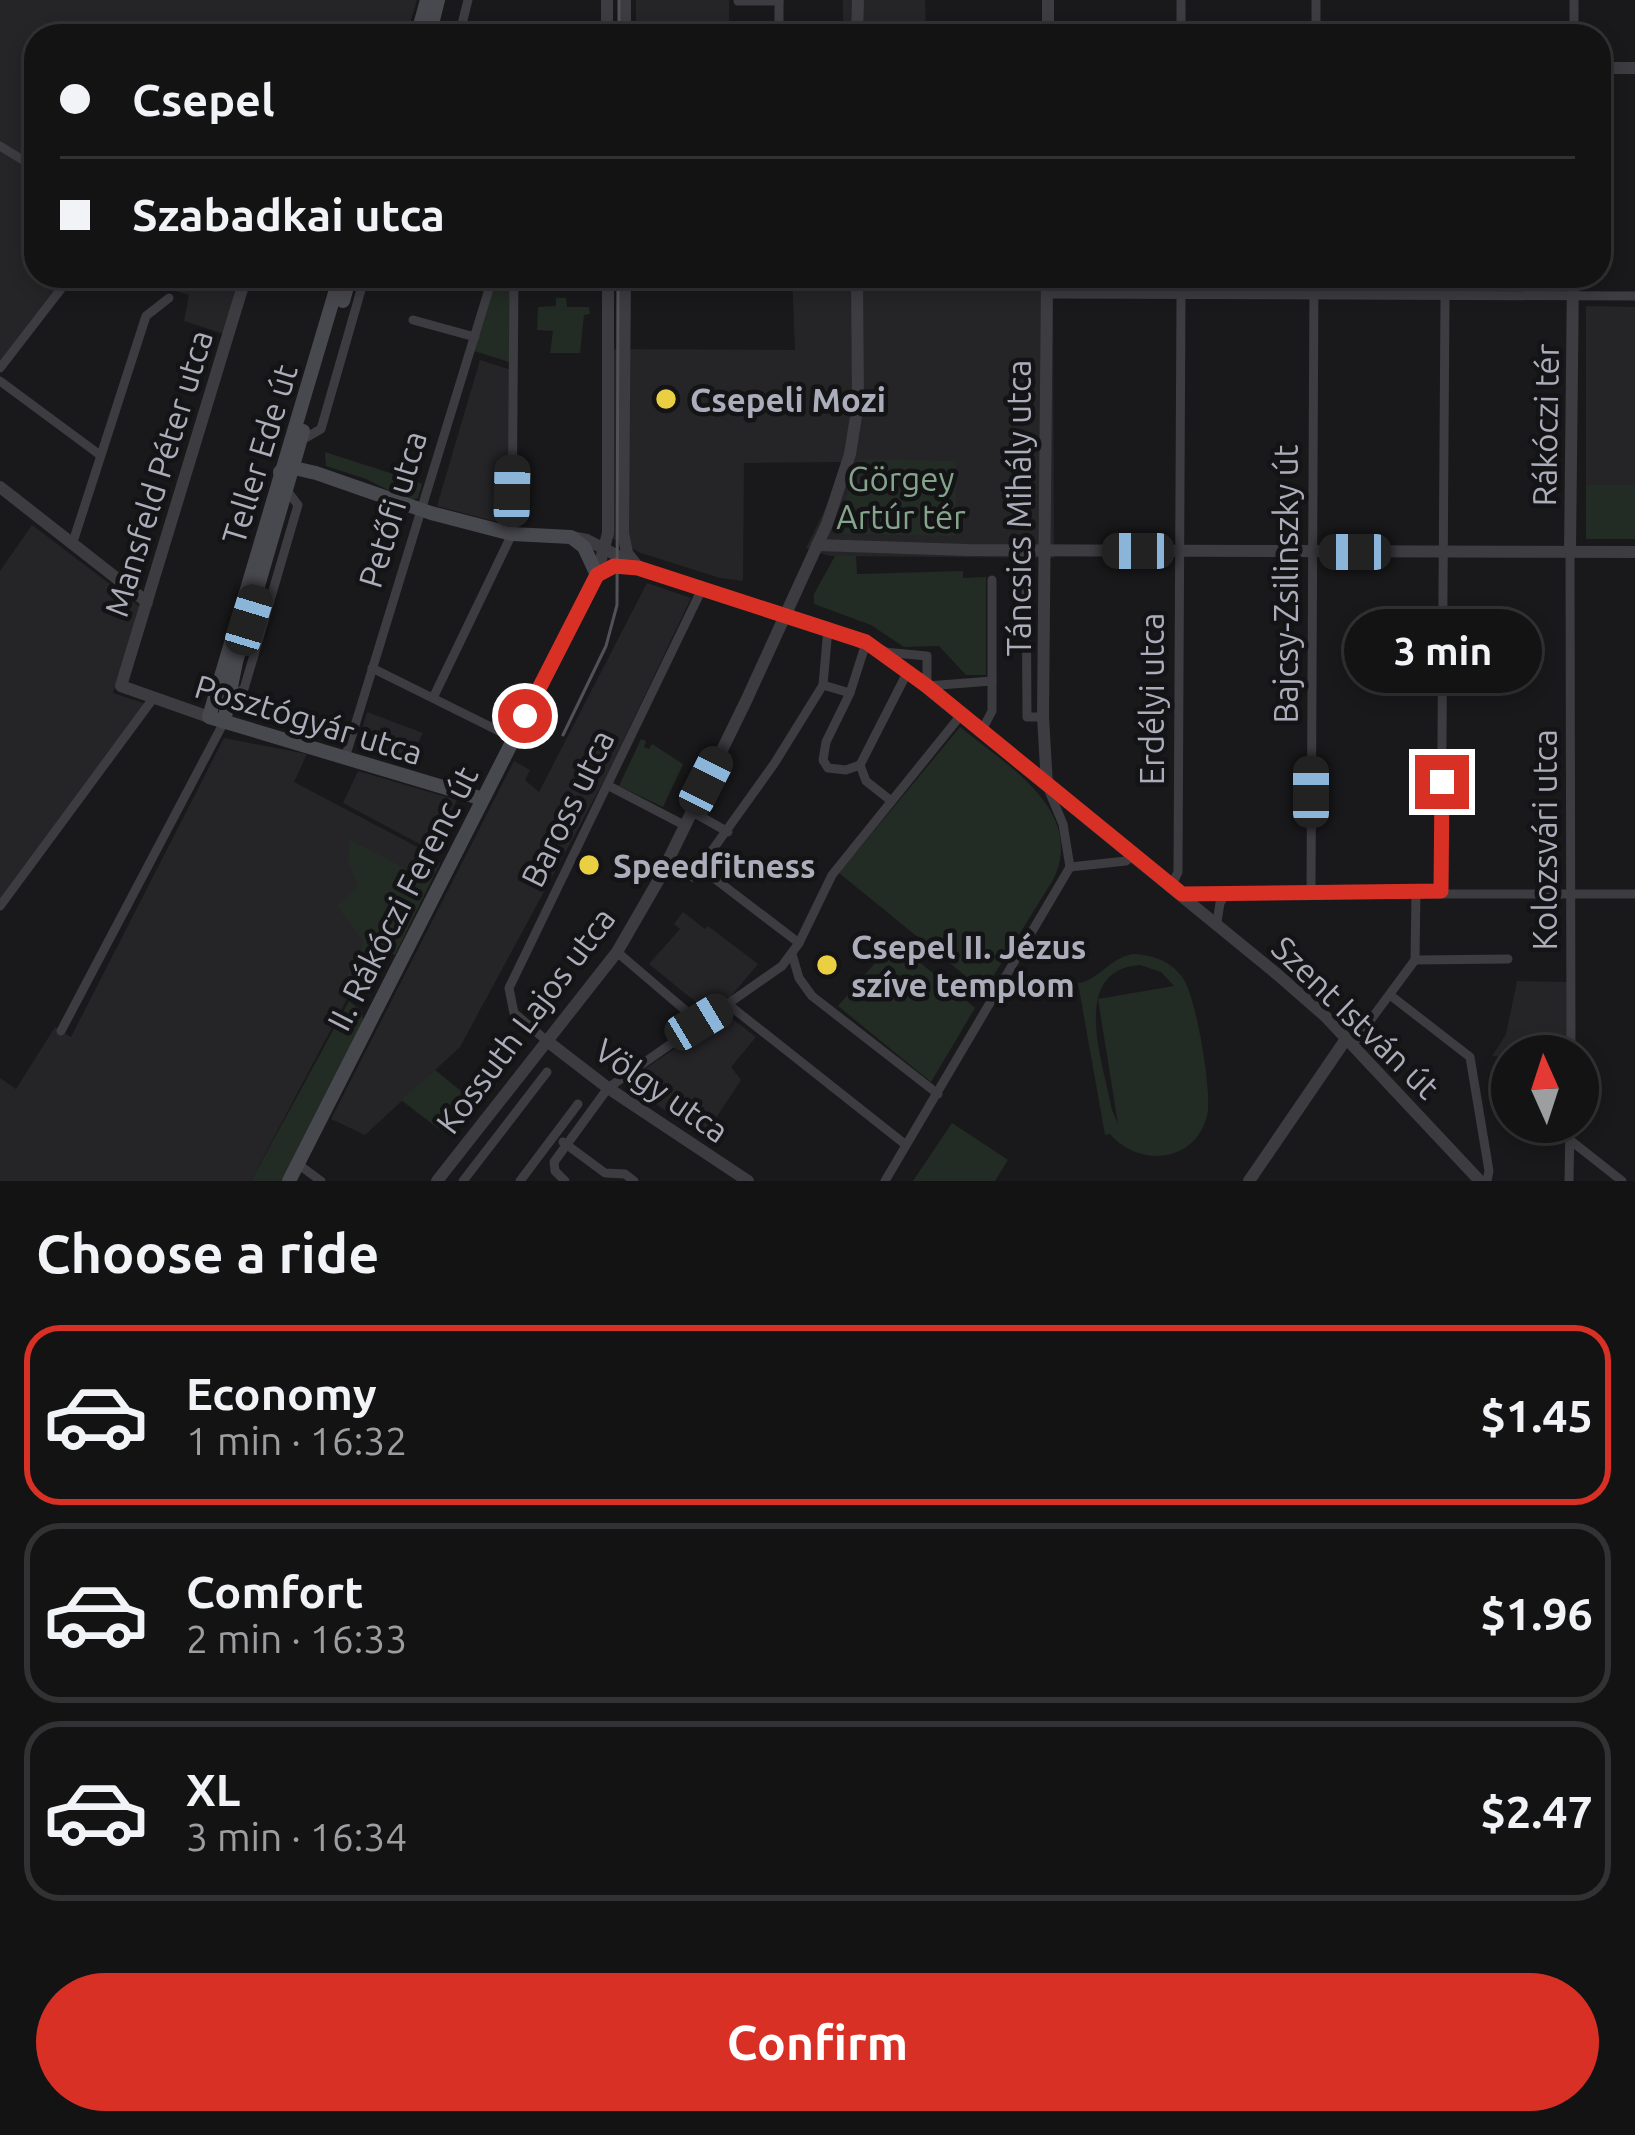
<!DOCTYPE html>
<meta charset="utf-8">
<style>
:root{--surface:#131314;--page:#202022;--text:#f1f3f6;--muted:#9d9ea0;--line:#323234;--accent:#d93025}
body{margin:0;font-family:Ubuntu,sans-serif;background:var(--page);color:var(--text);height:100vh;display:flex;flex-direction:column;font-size:45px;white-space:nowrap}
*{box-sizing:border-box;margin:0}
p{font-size:39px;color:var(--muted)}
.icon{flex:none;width:66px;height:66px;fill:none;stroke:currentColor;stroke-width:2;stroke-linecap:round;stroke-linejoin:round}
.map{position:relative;height:1181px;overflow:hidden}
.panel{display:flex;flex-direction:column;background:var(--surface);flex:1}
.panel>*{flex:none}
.top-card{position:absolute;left:24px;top:24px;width:1587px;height:264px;border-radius:36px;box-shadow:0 6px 18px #0003,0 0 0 3px var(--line);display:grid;align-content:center;height:264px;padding:0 36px;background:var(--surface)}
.needle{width:78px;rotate:357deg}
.fabs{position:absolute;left:1491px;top:1035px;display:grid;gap:24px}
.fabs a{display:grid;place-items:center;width:108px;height:108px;border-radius:50%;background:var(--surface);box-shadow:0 6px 18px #0003,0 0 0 3px var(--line);font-size:60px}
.end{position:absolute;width:54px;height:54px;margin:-27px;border:15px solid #d93025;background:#fff;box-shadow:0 0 0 6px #fff}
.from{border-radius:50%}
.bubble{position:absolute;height:84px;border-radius:42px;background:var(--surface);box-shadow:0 6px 18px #0003,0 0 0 3px var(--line);font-size:39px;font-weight:700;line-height:84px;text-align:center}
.car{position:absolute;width:36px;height:72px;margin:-36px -18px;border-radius:15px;box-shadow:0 0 9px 3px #0007;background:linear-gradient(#222 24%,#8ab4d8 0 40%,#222 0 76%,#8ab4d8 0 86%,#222 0)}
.top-card b{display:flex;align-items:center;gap:42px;height:114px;font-size:45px}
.top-card b+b{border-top:3px solid var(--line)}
.top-card i{width:30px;height:30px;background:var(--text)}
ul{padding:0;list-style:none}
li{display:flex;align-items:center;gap:36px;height:180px;margin:0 24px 18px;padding:0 12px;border:6px solid var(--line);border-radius:36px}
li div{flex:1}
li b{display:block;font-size:45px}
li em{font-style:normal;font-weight:700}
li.active{border-color:var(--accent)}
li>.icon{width:108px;height:108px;stroke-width:1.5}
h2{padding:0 36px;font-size:54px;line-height:144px}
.cta{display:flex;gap:24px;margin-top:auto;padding:24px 36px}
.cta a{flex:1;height:138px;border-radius:72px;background:var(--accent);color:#fff;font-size:48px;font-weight:700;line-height:138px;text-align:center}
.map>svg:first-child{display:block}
.built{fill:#252528}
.green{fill:#232b25;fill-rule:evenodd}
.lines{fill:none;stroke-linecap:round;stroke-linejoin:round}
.minor{stroke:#3c3c41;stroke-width:9}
.tertiary{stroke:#3c3c41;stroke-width:12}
.secondary{stroke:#48484f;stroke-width:14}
.tram{stroke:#515158;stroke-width:3}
.route{stroke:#d93025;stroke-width:15}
.poi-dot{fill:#eacf42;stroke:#141416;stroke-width:4.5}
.labels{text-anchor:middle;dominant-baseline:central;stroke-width:9;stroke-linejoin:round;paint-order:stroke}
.poi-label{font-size:33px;font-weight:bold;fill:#acadba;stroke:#141416;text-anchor:start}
.street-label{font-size:33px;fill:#acadba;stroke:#141416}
.park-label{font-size:33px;fill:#84a48b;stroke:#141416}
</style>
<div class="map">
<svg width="1635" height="1181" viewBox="0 0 1635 1181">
<rect width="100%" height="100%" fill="#19191b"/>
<g class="built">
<path d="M0,0H417L406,36H36V276H67L0,363Z"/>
<path d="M636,0H729V36H668L667,25H636Z"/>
<path d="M843,0H925L926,36H843Z"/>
<path d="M138,276H242L224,334L184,321L189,295L150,284Z"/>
<path d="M792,276H1053L1054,558L829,556L806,548L839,481L842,462L744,463L743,581L720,578L641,553L604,534V349L795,350Z"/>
<path d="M1072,276H1277V285L1090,287V283H1073Z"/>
<path d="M1586,306L1635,307V485H1586Z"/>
<path d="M480,360L512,370L508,525L437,506Z"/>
<path d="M32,525L140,607L113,693L146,704L0,907V571Z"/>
<path d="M647,583L691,598L606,777L460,1047L365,1135L331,1119L514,761L530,770L525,780L539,792Z"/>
<path d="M367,712L423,733L409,761L357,746Z"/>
<path d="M224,738L307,754L294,782L425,851L251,1181H0V1078L16,1089L55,1027L71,1037Z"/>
<path d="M358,771L457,800L431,850L343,803Z"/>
<path d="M683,912L705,929L708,926L758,964L726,1002L708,1012L649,964L680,929L674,924Z"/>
<path d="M1517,981L1569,982L1568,1056H1492L1506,1034Z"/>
<path d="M726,1014L756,1037L731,1067L741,1080L704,1136L624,1083Z"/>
</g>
<g class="green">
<path d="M497,276H512V363L474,351Z"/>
<path d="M556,298H566L567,307H589L590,314L584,315L580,353H550L553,331L537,330L538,307L556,306Z"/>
<path d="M325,452L418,482L422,484L418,498L410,501L366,479L326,466Z"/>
<path d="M860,459L956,461V536L833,534Z"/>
<rect x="1586" y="485" width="49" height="54"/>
<path d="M835,556H856L857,574L963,571V578L986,577V675H966L939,646L904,647L871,625L814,604V594Z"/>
<path d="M960,727C1006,765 1087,811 1053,880L984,991L839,873Z"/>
<path d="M641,739L646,741L644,747L649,749L652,744L683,764L663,807L619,786Z"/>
<path d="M349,839L421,877L434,858L440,863L395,955L371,945L351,979L347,976L364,942L337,906L358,886L348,862Z"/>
<path d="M894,941L975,1008L931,1082L838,1006Z"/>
<path d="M1133,954C1153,955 1171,961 1183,978C1196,997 1213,1094 1207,1116C1195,1163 1139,1168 1110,1134L1105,1135L1078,983C1098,981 1108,959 1133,954ZM1140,965L1161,972L1174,986L1098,999L1118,1124L1112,1110C1104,1065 1068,970 1140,965Z"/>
<path d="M349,1001L362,1011L363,1022L282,1181H251Z"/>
<path d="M435,1070L466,1095L439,1129L401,1100Z"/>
<path d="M952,1123L1008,1160L995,1181H913Z"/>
</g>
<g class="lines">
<g class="minor">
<path d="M779,0V36"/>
<path d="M1316,0V36"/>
<path d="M738,1H779"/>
<path d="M459,36L468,0"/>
<path d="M1181,36V0"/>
<path d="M1574,36V0"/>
<path d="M0,146L36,168"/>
<path d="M1046,294L1635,296"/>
<path d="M413,320L475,337"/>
<path d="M0,368L71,276"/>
<path d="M0,381L100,455"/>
<path d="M300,441L321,429L365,276"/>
<path d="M72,545L146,316L169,298"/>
<path d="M1026,550L1027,717H1043"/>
<path d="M1570,552L1571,1056"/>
<path d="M884,652L927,656V686L992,681"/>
<path d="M372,668L513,738"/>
<path d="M823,685L828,628"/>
<path d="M228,698L244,689L298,505L288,492"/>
<path d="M433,698L512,534L514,276"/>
<path d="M981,732L992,711V580"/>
<path d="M345,758L493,276"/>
<path d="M860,765L846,770L828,768L823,760L826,742L850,693L866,643"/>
<path d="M609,786L684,825"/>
<path d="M1049,791L1063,824L1070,867"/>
<path d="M890,800L866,781L860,765L908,671"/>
<path d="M691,811L728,832"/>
<path d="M1070,867L1126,861L1134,855"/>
<path d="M702,869L799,943"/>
<path d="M693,877L774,764L823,685L850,693"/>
<path d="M1172,885L1178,872L1181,295"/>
<path d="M1441,891L1445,296"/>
<path d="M1311,892L1314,276"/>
<path d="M1182,894H1635"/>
<path d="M0,906L152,700"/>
<path d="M1217,922L1220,903L1227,892"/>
<path d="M617,952L699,1022"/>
<path d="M792,954L799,978L812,996L938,1094"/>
<path d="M1415,960L1416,891"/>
<path d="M1390,995L1470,1057L1489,1171L1487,1181"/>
<path d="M729,1005L906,1145"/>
<path d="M61,1031L224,722"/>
<path d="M547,1041L514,1013L509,988L702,589"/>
<path d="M1352,1045L1415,960L1508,959"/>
<path d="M1570,1140L1622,1181"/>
<path d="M563,1142L605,1173L625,1174L634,1181"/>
<path d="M298,1164L321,1181"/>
<path d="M463,1181L547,1072"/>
<path d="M520,1181L578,1104"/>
<path d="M565,1181L555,1171L554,1162L608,1088L782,966L799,943L832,875L961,715"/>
<path d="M885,1181L1070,867"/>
<path d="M1569,1181L1570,1122"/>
</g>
<g class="tertiary">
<path d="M625,0V36"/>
<path d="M1048,0V36"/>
<path d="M607,36V0"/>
<path d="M857,36L858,0"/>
<path d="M1599,68H1635"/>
<path d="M625,276L623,533L627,553L638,567"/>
<path d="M1047,276L1043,717L1047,785"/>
<path d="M0,487L147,602"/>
<path d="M571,537L587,540L632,563"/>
<path d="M817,545L967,550L1635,552"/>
<path d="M1570,552L1573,276"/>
<path d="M597,574L608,533V276"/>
<path d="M597,575L613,566L638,567L828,628L883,652L1278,975L1325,1016L1480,1181"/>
<path d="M209,717L121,686L246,276"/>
<path d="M547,1041L608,1088L748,1181"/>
<path d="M437,1181L617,952L658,881L746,701L827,524L850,454L858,404L857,276"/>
<path d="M1249,1181L1346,1039"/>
</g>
<g class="secondary">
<path d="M417,36L427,0"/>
<path d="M429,36L438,0"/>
<path d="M340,276L209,717L483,799"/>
<path d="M343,301L350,276"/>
<path d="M280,472L294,468L316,473L431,513L512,534L571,537L584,547L597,575L289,1181"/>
<path d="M224,722L236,662L303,431"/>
</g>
<g class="tram">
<path d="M619,36V0"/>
<path d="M563,735L606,646L617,605L618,276"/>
</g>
</g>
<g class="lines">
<path class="route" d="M525,716L597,575L614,566L638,568L866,642L927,686L1182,894L1441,891L1442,782"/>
</g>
<g class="poi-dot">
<circle cx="666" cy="399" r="12"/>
<circle cx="589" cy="865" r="12"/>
<circle cx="827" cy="965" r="12"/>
</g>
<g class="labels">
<g class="poi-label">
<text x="690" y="399">Csepeli Mozi</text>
<text x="613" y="865">Speedfitness</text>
<text x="851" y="946">Csepel II. Jézus<tspan x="851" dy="38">szíve templom</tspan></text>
</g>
<g class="street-label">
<text transform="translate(1545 425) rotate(-89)">Rákóczi tér</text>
<text transform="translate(259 454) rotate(-73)">Teller Ede út</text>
<text transform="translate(158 473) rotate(-73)">Mansfeld Péter utca</text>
<text transform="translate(1018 508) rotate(-90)">Táncsics Mihály utca</text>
<text transform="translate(392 509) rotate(-73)">Petőfi utca</text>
<text transform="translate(1285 584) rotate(-90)">Bajcsy-Zsilinszky út</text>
<text transform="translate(1151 699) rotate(-90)">Erdélyi utca</text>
<text transform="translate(309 719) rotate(17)">Posztógyár utca</text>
<text transform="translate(567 808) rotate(-64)">Baross utca</text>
<text transform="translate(1544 840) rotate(-90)">Kolozsvári utca</text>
<text transform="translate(402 898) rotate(-63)">II. Rákóczi Ferenc út</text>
<text transform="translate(1356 1017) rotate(44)">Szent István út</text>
<text transform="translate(525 1020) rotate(-53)">Kossuth Lajos utca</text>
<text transform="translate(662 1090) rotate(35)">Völgy utca</text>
</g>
<g class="park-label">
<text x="901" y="478">Görgey<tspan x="901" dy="38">Artúr tér</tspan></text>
</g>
</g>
</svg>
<div class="fabs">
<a><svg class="needle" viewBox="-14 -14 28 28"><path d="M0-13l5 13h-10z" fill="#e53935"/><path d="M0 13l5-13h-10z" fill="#9d9ea0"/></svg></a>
</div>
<i class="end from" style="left:525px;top:716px"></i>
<i class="end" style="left:1442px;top:782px"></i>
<div class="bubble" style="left:1344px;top:609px;width:198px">3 min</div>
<i class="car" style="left:512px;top:491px;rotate:1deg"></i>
<i class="car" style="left:1138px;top:551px;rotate:270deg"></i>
<i class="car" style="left:1355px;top:552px;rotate:270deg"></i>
<i class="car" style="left:249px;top:620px;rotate:17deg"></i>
<i class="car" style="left:706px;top:781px;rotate:27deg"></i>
<i class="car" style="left:1311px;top:792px;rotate:0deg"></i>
<i class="car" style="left:699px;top:1022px;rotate:59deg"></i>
<div class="top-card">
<b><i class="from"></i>Csepel</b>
<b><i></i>Szabadkai utca</b>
</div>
</div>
<section class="panel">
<h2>Choose a ride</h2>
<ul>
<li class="active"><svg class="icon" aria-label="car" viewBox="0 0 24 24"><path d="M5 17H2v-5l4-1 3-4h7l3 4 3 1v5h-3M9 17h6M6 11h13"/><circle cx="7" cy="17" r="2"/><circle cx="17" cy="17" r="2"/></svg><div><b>Economy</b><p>1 min · 16:32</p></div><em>$1.45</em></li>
<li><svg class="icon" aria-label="car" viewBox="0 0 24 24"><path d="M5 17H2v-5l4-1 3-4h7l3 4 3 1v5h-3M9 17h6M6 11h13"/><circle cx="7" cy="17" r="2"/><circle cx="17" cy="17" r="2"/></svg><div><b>Comfort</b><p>2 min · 16:33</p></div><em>$1.96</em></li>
<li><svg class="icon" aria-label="car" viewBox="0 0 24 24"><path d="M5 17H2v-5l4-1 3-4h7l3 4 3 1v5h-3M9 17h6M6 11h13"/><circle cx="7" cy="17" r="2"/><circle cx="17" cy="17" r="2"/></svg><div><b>XL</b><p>3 min · 16:34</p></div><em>$2.47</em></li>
</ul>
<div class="cta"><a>Confirm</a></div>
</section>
